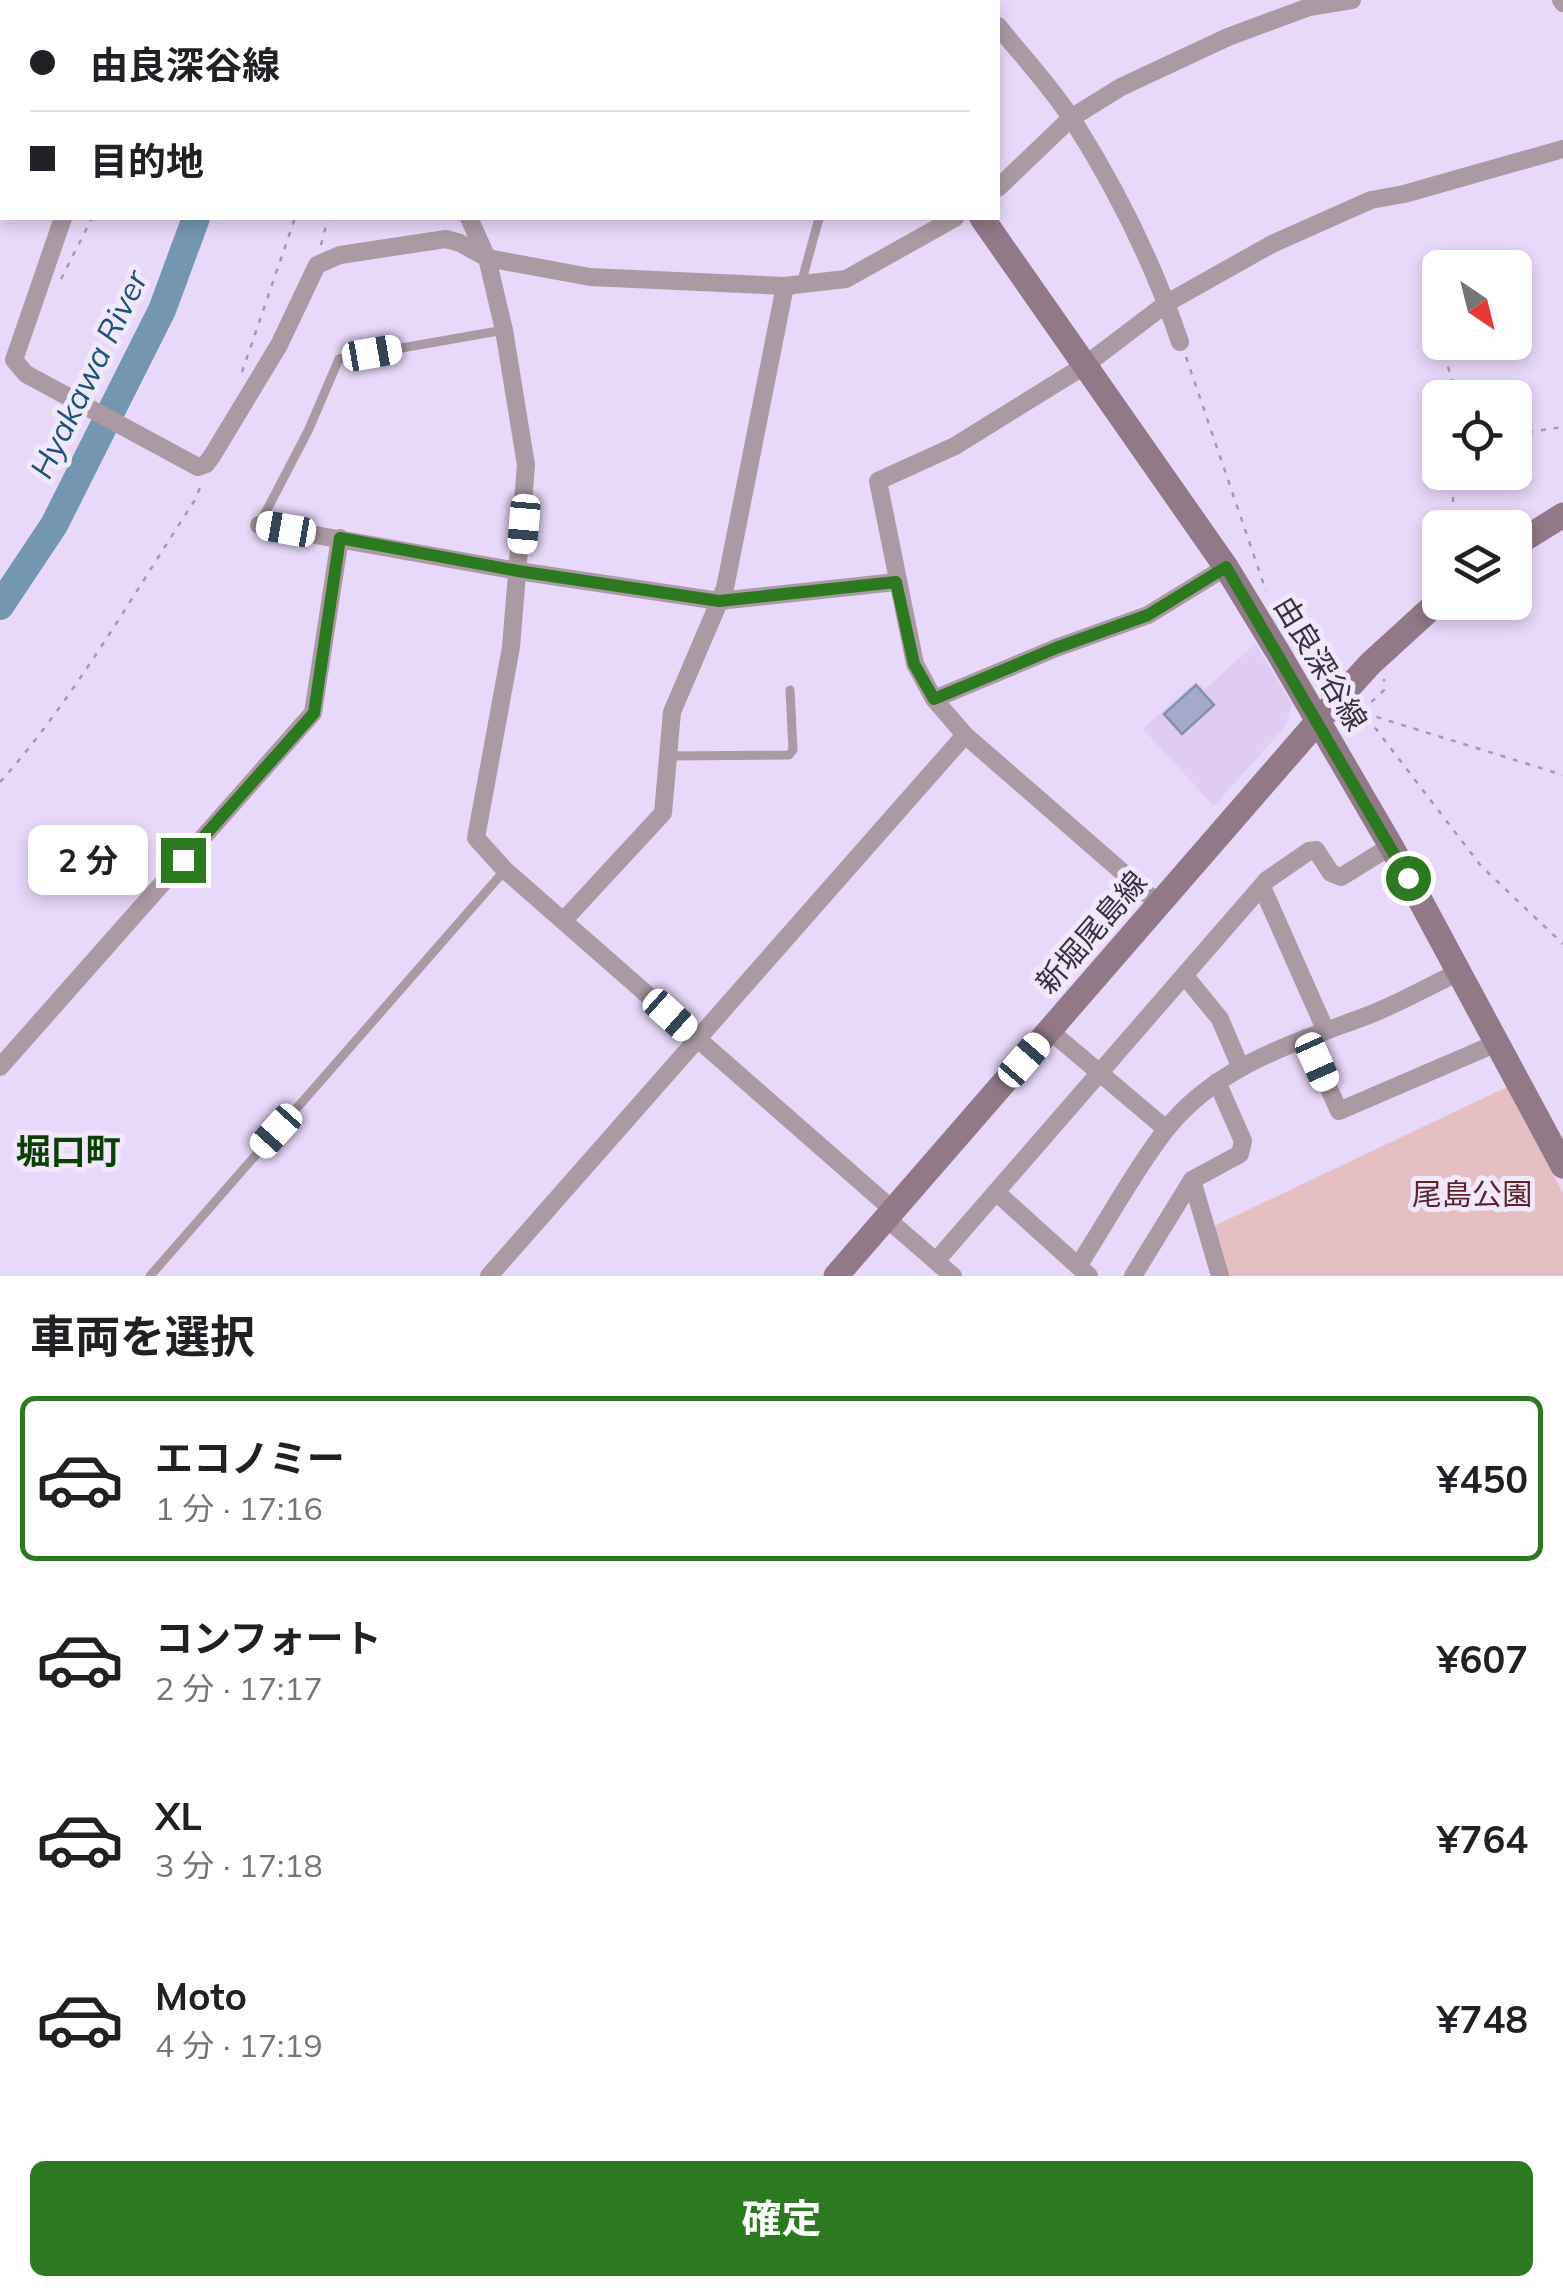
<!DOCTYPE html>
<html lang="ja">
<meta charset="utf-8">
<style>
:root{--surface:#fff;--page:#f2f2f2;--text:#202124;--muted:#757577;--line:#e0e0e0;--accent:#2c7921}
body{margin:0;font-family:Mulish,"Noto Sans JP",sans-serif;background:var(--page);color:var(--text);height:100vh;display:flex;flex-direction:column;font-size:38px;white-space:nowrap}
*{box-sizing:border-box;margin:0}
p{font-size:32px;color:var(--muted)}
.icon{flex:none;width:55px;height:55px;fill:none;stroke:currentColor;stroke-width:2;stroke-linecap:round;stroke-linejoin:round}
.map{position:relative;height:1276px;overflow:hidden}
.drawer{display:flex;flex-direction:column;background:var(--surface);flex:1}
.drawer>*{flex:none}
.guide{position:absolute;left:0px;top:0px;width:1000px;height:220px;box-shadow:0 5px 15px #0003;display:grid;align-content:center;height:220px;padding:0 30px;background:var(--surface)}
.needle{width:65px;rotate:145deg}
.buttons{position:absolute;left:1422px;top:250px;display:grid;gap:20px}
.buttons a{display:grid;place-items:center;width:110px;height:110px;border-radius:15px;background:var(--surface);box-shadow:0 5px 15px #0003;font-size:50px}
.end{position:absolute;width:45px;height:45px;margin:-22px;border:12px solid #2c7921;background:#fff;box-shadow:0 0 0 5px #fff}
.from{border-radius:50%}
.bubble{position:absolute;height:70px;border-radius:15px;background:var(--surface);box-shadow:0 5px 15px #0003;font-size:32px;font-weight:700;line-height:70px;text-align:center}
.car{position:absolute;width:30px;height:60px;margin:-30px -15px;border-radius:12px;box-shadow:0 0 8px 2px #0007;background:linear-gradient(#fff 24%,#345 0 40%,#fff 0 76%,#345 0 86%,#fff 0)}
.guide b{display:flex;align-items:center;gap:35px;height:95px;font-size:38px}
.guide b+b{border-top:2px solid var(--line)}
.guide i{width:25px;height:25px;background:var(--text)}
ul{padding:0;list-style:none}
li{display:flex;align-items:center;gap:30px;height:165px;margin:0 20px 15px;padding:0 10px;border:5px solid transparent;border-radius:15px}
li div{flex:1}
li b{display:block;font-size:38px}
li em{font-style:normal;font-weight:700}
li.selected{border-color:var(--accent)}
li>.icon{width:90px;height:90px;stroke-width:1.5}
h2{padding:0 30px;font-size:45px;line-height:120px}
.cta{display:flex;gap:20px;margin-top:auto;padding:20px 30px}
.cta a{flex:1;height:115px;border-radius:15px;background:var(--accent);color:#fff;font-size:40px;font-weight:700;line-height:115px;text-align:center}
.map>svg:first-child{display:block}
.built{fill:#e0ccf3}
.green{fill:#e5bfc1}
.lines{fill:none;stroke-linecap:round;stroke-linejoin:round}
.river{stroke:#7496b0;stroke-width:28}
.building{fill:#a3aacb;stroke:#868ead;stroke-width:2.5}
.path{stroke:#a598b1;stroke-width:2.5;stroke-dasharray:5 8;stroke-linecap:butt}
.service{stroke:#ab9aa4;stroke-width:9}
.minor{stroke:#ab9aa4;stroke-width:18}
.secondary{stroke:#917987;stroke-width:25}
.route{stroke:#2c7921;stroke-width:12}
.labels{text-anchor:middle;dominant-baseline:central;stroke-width:10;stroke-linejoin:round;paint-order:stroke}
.street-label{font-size:30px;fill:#39323f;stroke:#f2e8fc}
.park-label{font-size:30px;fill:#5f252d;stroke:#f2e8fc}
.water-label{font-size:32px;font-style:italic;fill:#1c557a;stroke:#f2e8fc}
.quarter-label{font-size:35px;font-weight:bold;fill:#0d3f05;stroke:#f2e8fc}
</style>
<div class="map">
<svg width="1563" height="1276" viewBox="0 0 1563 1276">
<rect width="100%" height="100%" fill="#e8d8f9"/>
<path class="built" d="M1255,644L1292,704L1285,727L1214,806L1143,729L1196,681L1205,689Z"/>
<path class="green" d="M1507,1087L1563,1193V1276H1227L1214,1226Z"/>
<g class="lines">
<g class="river">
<path d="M268,2V0"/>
<path d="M0,606L54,525L162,310L196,218"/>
</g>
</g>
<path class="building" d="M1196,685L1214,705L1182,734L1164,714Z"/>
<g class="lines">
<g class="path">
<path d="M125,2V0"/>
<path d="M152,2L153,0"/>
<path d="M345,2V0"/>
<path d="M378,2L379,0"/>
<path d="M321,245L328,218"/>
<path d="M61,279L92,218"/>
<path d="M1433,320L1440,340"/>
<path d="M1440,342L1458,398"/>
<path d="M1186,357L1266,591"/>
<path d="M242,372L295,218"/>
<path d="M1515,434L1563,427"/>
<path d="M1451,528L1455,472"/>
<path d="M1357,709L1366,716L1481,866L1563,944"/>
<path d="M1362,711L1384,690V679"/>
<path d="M1364,713L1563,775"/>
<path d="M0,782C73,701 135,591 195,500L201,485"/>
</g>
<g class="service">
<path d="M604,0L605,2"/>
<path d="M811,0L812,2"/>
<path d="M801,284L819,218"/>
<path d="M259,525L308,431L339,359L504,330"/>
<path d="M668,756L789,755L793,750L790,690"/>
<path d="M150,1276L505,870"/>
</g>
<g class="minor">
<path d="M975,0L978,2"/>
<path d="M1561,0L1563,3"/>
<path d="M416,2V0"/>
<path d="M998,26C1023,57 1052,88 1074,122C1117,190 1154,265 1180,342"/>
<path d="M0,136H2"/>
<path d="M998,188L1071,118L1121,87L1228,37L1309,7L1352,0"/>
<path d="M63,218L14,360L26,374L198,467L206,464L212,456L279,345L317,265L340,255L446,239L460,243L487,258L590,277L785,286L846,279L955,218"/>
<path d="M469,218L487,258L504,330L526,465L511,647L476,838L505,870L893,1210"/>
<path d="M259,525L518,571L719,601L896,582"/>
<path d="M934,699L1056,648L1148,615L1226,567"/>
<path d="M1262,887L1325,1029"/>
<path d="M1159,904L965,735L934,699L915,664L878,481L955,446L1084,366L1167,303L1272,244L1371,200L1404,194L1563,149"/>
<path d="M564,920L663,813L672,712L725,588L785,286"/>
<path d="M1185,976L1220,1019L1240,1066"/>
<path d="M1049,1030L1166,1129"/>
<path d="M1306,1038L1339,1111L1497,1043"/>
<path d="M0,1067L313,713L340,538"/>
<path d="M1192,1180L1220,1276"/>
<path d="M996,1192L1089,1276"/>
<path d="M886,1218L953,1276"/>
<path d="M936,1261L1267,880L1309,851L1316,850L1331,873L1341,877L1391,846"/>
<path d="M1078,1266C1107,1222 1133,1172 1165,1131C1216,1065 1295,1043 1369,1015C1400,1003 1429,986 1459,972"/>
<path d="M489,1276L965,735"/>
<path d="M1133,1276L1192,1180L1240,1154L1243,1141L1217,1082"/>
</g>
<g class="secondary">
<path d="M829,0L831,2"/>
<path d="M982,218L1226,567L1279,654L1391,846L1563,1166"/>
<path d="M1515,545L1563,515"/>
<path d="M836,1276L1318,721L1370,664L1440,600"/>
</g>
</g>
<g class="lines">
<path class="route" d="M183,860L314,713L340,538L518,571L719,601L896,582L914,664L934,699L1056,648L1148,615L1226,567L1408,878"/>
</g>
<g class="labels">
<g class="street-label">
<text transform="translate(1321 663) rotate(59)">由良深谷線</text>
<text transform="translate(1091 932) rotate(-49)">新堀尾島線</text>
</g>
<g class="park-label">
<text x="1472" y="1194">尾島公園</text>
</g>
<g class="water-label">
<text transform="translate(88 374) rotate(-64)">Hyakawa River</text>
</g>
<g class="quarter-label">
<text x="68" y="1151">堀口町</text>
</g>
</g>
</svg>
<div class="buttons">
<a><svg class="needle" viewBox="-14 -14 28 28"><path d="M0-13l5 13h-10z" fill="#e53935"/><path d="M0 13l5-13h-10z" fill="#757577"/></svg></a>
<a><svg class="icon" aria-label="locate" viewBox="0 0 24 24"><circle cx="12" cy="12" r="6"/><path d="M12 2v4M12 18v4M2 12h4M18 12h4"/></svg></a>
<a><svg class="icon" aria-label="layers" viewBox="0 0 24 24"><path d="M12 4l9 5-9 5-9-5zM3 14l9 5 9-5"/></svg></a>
</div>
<i class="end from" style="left:1408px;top:878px"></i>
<i class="end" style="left:183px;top:860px"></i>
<div class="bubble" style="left:28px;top:825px;width:120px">2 分</div>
<i class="car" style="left:372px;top:353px;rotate:80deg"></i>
<i class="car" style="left:524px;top:524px;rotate:185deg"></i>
<i class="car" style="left:286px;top:529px;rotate:280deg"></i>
<i class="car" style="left:670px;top:1015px;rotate:132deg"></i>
<i class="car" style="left:1024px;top:1060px;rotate:41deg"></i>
<i class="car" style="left:1317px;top:1062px;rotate:156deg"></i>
<i class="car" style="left:276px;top:1131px;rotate:222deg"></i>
<div class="guide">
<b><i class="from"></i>由良深谷線</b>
<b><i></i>目的地</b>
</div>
</div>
<section class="drawer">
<h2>車両を選択</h2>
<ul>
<li class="selected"><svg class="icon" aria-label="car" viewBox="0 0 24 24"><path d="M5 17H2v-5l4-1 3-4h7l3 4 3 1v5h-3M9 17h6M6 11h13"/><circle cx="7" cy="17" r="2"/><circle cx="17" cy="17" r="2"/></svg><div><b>エコノミー</b><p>1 分 · 17:16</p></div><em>¥450</em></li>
<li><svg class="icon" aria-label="car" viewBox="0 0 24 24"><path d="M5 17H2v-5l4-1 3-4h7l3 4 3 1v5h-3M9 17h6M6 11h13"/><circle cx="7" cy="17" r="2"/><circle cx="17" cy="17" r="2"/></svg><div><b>コンフォート</b><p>2 分 · 17:17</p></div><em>¥607</em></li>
<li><svg class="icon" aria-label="car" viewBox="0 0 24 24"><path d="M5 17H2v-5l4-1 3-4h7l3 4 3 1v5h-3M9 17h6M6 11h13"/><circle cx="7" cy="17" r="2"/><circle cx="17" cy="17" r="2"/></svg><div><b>XL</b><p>3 分 · 17:18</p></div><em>¥764</em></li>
<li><svg class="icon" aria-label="car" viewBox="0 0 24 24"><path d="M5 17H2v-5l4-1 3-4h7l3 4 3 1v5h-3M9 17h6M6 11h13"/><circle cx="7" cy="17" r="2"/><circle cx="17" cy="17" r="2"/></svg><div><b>Moto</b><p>4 分 · 17:19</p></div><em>¥748</em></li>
</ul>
<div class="cta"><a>確定</a></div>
</section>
